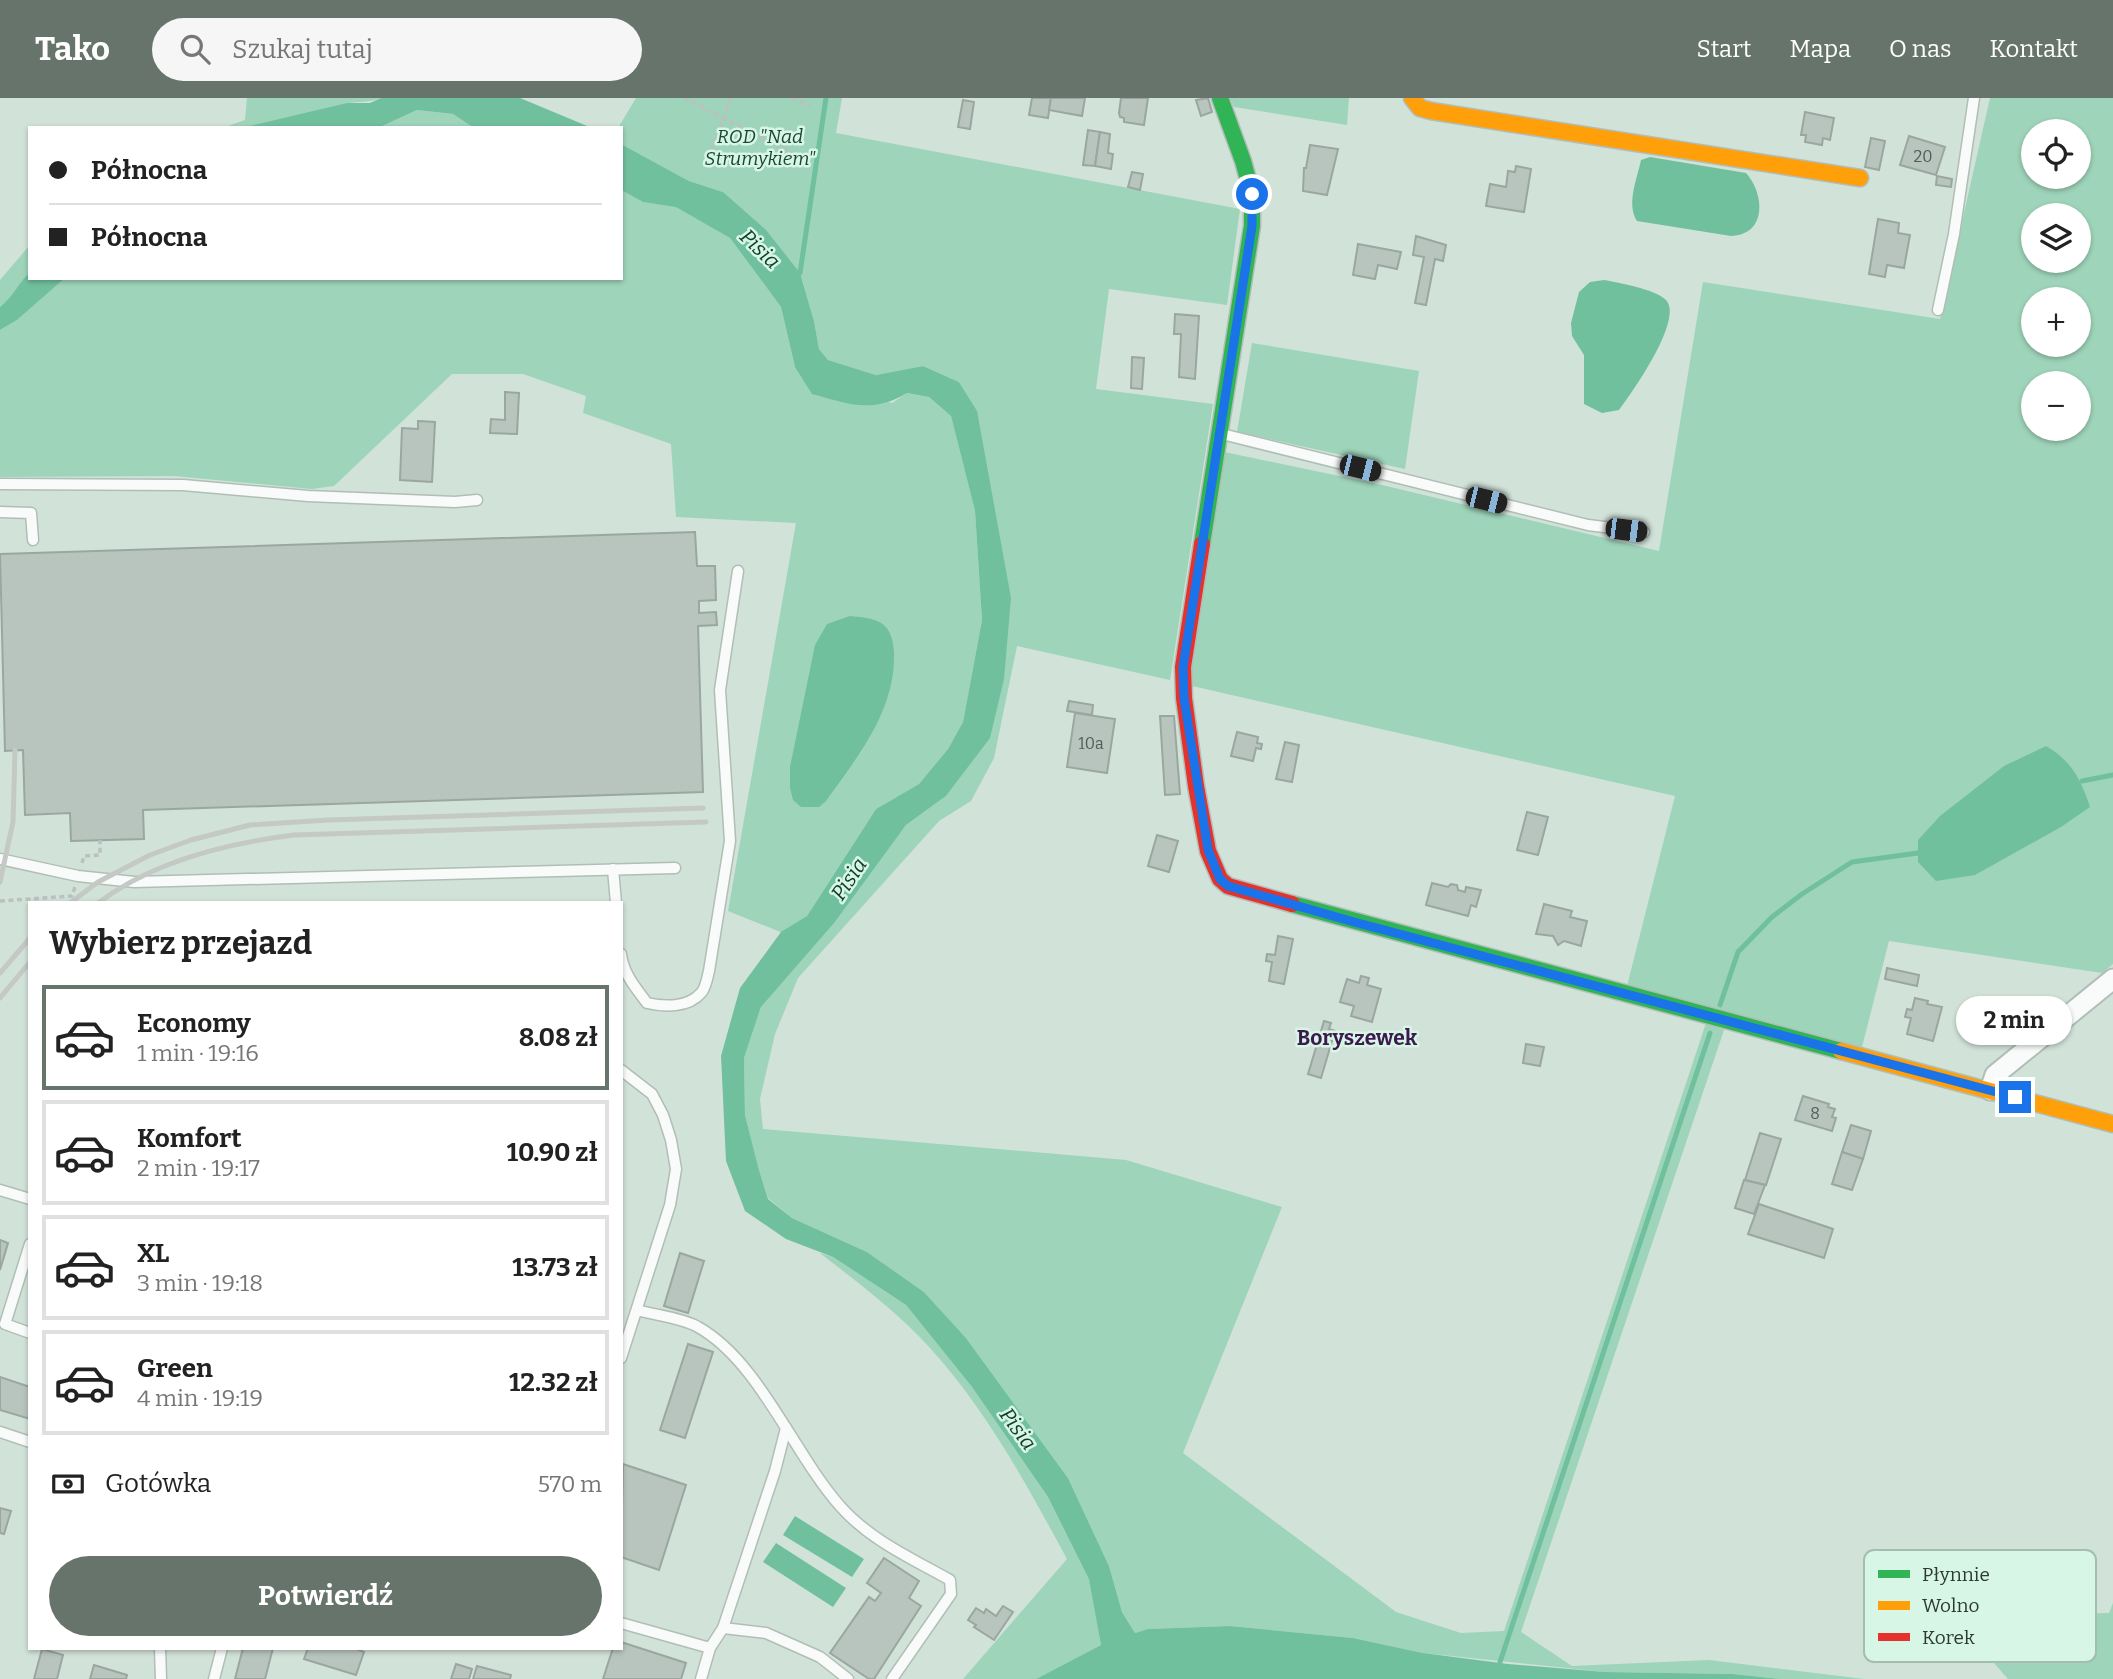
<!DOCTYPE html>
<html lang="pl">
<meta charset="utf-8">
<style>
:root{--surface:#fff;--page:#f6f6f6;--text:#222;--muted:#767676;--line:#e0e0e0;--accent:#66746c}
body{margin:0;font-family:Bitter,serif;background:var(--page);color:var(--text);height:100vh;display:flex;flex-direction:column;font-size:26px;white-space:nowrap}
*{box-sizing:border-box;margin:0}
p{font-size:23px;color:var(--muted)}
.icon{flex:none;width:38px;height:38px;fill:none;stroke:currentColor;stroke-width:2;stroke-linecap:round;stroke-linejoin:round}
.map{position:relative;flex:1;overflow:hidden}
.side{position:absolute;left:28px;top:803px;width:595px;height:749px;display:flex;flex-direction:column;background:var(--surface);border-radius:0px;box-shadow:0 2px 5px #0004}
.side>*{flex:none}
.top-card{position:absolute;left:28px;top:28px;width:595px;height:154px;border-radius:0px;box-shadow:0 2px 5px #0004;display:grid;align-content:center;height:154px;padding:0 21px;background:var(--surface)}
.buttons{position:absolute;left:2021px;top:21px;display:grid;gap:14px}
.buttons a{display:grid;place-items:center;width:70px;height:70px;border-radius:50%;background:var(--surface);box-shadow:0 2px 5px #0004;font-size:35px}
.end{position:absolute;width:32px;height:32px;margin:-16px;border:9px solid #1a73e8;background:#fff;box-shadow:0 0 0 4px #fff}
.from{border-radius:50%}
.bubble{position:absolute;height:49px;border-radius:24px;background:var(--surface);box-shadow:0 2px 5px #0004;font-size:23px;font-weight:700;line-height:49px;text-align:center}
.car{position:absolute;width:21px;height:42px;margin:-21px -10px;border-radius:9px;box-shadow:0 0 5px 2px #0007;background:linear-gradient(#222 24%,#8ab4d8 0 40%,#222 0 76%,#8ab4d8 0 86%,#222 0)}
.top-card b{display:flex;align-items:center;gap:24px;height:66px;font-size:26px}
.top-card b+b{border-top:2px solid var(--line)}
.top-card i{width:18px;height:18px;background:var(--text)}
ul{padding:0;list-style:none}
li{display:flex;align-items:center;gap:21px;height:105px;margin:0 14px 10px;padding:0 7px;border:4px solid var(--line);border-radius:0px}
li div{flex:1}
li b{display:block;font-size:26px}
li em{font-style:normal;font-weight:700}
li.current{border-color:var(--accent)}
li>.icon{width:63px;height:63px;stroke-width:1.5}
h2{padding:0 21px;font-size:32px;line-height:84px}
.pay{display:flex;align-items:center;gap:18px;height:77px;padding:0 21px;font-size:26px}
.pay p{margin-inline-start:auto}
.button{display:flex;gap:14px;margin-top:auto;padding:14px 21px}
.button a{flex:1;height:80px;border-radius:42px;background:var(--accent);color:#fff;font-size:28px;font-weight:700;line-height:80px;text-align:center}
header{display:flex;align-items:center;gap:42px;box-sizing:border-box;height:98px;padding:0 35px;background:var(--accent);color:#fff}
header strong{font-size:33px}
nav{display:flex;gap:38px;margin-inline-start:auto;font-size:24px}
.search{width:490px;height:63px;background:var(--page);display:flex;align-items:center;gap:18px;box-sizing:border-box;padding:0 24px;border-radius:38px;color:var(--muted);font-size:26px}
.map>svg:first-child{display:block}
.green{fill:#9ed4ba;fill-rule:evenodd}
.water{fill:#71c09d}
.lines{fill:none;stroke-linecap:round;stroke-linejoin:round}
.stream{stroke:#71c09d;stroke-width:5}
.building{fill:#b8c5bf;stroke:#9aa7a0;stroke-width:2}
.lane-casing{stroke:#b1beb7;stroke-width:13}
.street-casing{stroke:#b1beb7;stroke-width:23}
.fast-casing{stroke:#b1beb7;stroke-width:19}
.slow-casing{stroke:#b1beb7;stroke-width:19}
.jam-casing{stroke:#b1beb7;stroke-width:19}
.path{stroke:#bac1be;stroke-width:3.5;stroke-dasharray:5 3.5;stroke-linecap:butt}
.lane{stroke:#f8fbf9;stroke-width:10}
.street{stroke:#f8fbf9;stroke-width:19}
.fast{stroke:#30b455;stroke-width:16}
.slow{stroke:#ff9f0a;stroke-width:16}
.jam{stroke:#e5322d;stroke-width:16}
.rail{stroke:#c4c9c6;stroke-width:5}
.route{stroke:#1a73e8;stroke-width:9}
.labels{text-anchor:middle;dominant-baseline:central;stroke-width:5;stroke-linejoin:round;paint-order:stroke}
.number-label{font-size:16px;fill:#505c55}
.park-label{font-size:19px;font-style:italic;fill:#1a4632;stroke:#d7f6e5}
.water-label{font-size:21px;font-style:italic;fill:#103d2a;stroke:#d7f6e5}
.neighbourhood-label{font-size:21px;font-weight:bold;fill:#3c194f;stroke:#d7f6e5}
.key{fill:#d7f6e5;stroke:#a4bdaf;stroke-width:2}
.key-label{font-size:19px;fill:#2d3932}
</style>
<header>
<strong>Tako</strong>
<div class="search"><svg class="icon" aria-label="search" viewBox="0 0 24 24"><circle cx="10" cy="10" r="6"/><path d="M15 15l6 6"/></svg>Szukaj tutaj</div>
<nav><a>Start</a><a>Mapa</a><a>O nas</a><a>Kontakt</a></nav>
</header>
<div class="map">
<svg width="2113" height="1581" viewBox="0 0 2113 1581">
<rect width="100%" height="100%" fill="#d1e2d9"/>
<g class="green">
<path d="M247,0H381C369,5 357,3 344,6C306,15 261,30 222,30L245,22Z"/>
<path d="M636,0H842L836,35L1240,111L1227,207L1109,191L1096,291L1213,306L1170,582L1017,548L994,660L971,703L939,723L798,880L775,936L760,1001L763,1031L1126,1062L1282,1109L1183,1355L1396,1514L1461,1535L1504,1533L1706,925L1724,932L1521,1534L1572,1568L1709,1562L1864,1581H1780L1733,1576L1605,1574L1423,1555L1353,1540L1230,1528L1148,1531L1135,1535L1122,1514L1109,1468L1068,1380L966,1240L924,1194L867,1154L792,1120L768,1100L759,1072L745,1017L744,960L761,909L906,727L946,698L989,640L977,314L959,284L923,268L876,277L828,262L819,251L814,223L800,175L723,94L689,83L621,46V30H618Z"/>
<path d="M1230,0H1349L1347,27L1234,9Z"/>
<path d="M1990,0H2113V866L2102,875L1889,843L1862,949L1627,888L1675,698L1188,587L1224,354L1382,387L1659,453L1703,184L1940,221ZM2034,33H2079V79H2034ZM2034,117H2079V163H2034ZM2034,201H2079V247H2034ZM2034,285H2079V331H2034Z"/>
<path d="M417,12L453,16L471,28L513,30H378Z"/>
<path d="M621,92L643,104L676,108L730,140L781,209L795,269L892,305L907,295L929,299L951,318L975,413L982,522L963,624L948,651L919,686L876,711L807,818L783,835L728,813L796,425L676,419L671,346L583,315L586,298L523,276H452L334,388L312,391L174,378L0,379V232L17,222L65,180H621Z"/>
<path d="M30,147V174C18,185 13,199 0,209V182Z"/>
<path d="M1252,245L1419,273L1405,371L1237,334Z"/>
<path d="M820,1155L833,1159L906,1207L972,1289L1048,1399L1090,1481L1101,1547L1036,1581H963L1067,1461C1027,1387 987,1313 930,1250C898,1214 858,1185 820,1155Z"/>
<path d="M2113,1505V1581H2008L1993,1564L2012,1517L2109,1515Z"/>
</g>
<g class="water">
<path d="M381,0H520L592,30L471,28L453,16L417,12L378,30H241L347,5H370Z"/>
<path d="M621,46L689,83L723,94L766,132L800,175L814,223L819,251L828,262L876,277L923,268L959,284L977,313L1011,500L1004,581L990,640L946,698L906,727L834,825L761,909L744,960L745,1017L759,1072L768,1101L792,1120L867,1154L924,1194L966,1240L1068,1380L1109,1468L1122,1514L1135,1535L1148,1531L1230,1528L1353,1540L1423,1555L1508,1566L1605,1574L1733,1576L1780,1581H1036L1101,1547L1089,1481L1048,1399L972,1289L906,1207L833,1159L786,1141L745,1113L726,1063L721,958L740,890L781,834L807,818L876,711L919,686L948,651L963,624L982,522L975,413L951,318L929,299L907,295C872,316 849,306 812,296L795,269L781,209L730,140L676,109L643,104L621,92Z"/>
<path d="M1650,59L1746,75C1765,96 1767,137 1731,138L1637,123C1626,106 1637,81 1641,62Z"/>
<path d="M30,174V180H65L17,222L0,232V209C13,199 18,185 30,174Z"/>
<path d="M1604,182C1619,185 1655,191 1666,202C1684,221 1632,295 1619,312L1602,315L1584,306V257L1572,238L1571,225L1579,194L1590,184Z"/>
<path d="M850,518C860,519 873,520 881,525C891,531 893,543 894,554C896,612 858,658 826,703L819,709H801L793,702L790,690V669L815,547L827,526Z"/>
<path d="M2046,648C2072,663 2081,682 2090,709L2061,729L1975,777L1936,783L1918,764V742L1940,718L2004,668Z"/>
<path d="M795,1418L864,1461L852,1479L783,1437Z"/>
<path d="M776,1445L846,1490L833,1509L763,1464Z"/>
</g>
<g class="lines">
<g class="stream">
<path d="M796,178L800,175L826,0"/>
<path d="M2082,683L2113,677"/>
<path d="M1720,907L1738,854L1772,819L1802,796L1852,764L1918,755"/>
<path d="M1497,1581L1500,1564L1710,935"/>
</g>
</g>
<g class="building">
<path d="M1032,0H1051L1048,20L1029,17Z"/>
<path d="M1051,0H1085L1082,18L1049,12Z"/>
<path d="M1121,0H1148L1144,27L1124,24V20L1120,19L1119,15Z"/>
<path d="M1208,0L1212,14L1201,18L1196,2Z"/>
<path d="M963,2L974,4L970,31L958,29Z"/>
<path d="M1805,14L1834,20L1830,42L1823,40L1822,47L1805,44L1806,37H1801Z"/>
<path d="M1088,32L1100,34L1095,68L1083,67Z"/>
<path d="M1100,34L1110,36L1108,55L1113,56L1111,71L1095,68Z"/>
<path d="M1909,38L1945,49L1936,77L1900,67Z"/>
<path d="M1871,40L1885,43L1879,72L1865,69Z"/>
<path d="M1310,47L1338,51L1327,97L1303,93L1304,70H1306Z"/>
<path d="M1516,68L1531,71L1524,114L1486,108L1490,86L1506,89L1508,73L1515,74Z"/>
<path d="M1132,74L1143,76L1140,92L1128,89Z"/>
<path d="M1937,78L1952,81L1951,89L1936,87Z"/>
<path d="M1878,121L1899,125L1898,135L1910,137L1904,170L1887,167L1885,179L1869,176Z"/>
<path d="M1416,138L1446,147L1443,163L1435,161L1426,207L1415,205L1424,159L1413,157Z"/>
<path d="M1358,146L1401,154L1397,171L1378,167L1375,181L1353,177Z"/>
<path d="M1175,216L1199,218L1195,281L1179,279L1181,236H1174Z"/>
<path d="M1132,259L1144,260L1142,291L1131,290Z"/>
<path d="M505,294L519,295L517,336L490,335L491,321L505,322Z"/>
<path d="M418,323L435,324L432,384L400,382L402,330L418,331Z"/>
<path d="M695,434L697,468H715L716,502L699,503V515L716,514L717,527L698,528L703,694L143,712L144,741L71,743L70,715L25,717L23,652L5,653L0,456Z"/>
<path d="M1069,603L1093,607L1092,617L1067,613Z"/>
<path d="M1075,615L1115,621L1107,675L1067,669Z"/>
<path d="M1160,618H1174L1180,696L1165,697Z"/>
<path d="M1237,634L1258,639L1257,645L1262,646L1261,651L1256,650L1253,663L1231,658Z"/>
<path d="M1285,644L1299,647L1292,684L1276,681Z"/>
<path d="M1527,714L1548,719L1538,757L1517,752Z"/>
<path d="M1157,737L1178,743L1169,774L1148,768Z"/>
<path d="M1432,785L1448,789L1451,786L1457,787L1458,792L1465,794L1466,789L1481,792L1476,809L1471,807L1468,818L1426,807Z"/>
<path d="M1544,806L1572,813L1570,819L1587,823L1581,848L1564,843L1558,847L1553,838L1536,836Z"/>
<path d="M1278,838L1293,841L1284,886L1269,883L1272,864L1266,863L1267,856L1275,857Z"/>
<path d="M1887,870L1919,877L1917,888L1885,881Z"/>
<path d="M1361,878L1369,880L1367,887L1381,891L1372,924L1351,918L1354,908L1340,904L1347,881L1359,885Z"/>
<path d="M1915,900L1928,903L1927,906L1942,909L1933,943L1907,936L1911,920L1905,919L1907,911L1912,912Z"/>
<path d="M1324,923L1331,925L1329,931L1335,933L1321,980L1308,976Z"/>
<path d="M1526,946L1544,949L1540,968L1523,965Z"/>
<path d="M1803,998L1829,1006L1828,1009L1835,1011L1832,1019L1836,1020L1832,1033L1795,1022Z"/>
<path d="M1851,1027L1871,1033L1863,1061L1842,1054Z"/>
<path d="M1760,1035L1781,1041L1766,1087L1745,1082Z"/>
<path d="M1842,1054L1863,1061L1852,1092L1832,1086Z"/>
<path d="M1744,1082L1765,1087L1754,1116L1735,1110Z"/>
<path d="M1759,1106L1833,1131L1824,1160L1748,1136Z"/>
<path d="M0,1142L8,1145L0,1172Z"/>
<path d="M680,1155L704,1163L688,1215L664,1208Z"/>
<path d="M688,1246L713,1254L685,1340L660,1332Z"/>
<path d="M0,1279L30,1289V1321L0,1312Z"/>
<path d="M623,1366L686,1387L659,1472L621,1459Z"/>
<path d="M0,1410L11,1413L4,1436L0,1435Z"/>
<path d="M884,1460L919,1483L909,1500L921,1508L874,1581H869L830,1555L869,1499L875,1503L881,1495L867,1485Z"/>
<path d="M1003,1508L1013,1514L994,1542L974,1529L976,1527L968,1522L976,1510L984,1515L986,1511L996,1518Z"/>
<path d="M621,1544L686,1565L681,1581H603L613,1550H621Z"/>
<path d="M243,1550H273L265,1581H235Z"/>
<path d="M308,1550H354L364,1554L356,1577L304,1561Z"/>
<path d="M42,1551L63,1557L57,1581H34Z"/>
<path d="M456,1566L472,1571L469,1581H451Z"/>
<path d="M94,1567L127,1577L126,1581H90Z"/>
<path d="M477,1568L511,1577L510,1581H473Z"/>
</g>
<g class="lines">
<defs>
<g id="lane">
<path d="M1938,212L1954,136L1974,0"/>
<path d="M1222,336L1588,427L1644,434"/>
<path d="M0,386L183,387L308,398L455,404L477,402"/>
<path d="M0,414L31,415L33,442"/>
<path d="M0,761L78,778L134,784L675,770"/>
<path d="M613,771L616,805"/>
<path d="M621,856C623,875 635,889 647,905C664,909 688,910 701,895C706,890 707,880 709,873L730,743L720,592L738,473"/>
<path d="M621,972L652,996L663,1017L671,1042L676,1071L670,1107L621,1260"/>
<path d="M0,1092L30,1101"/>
<path d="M30,1146L5,1226L30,1235"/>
<path d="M637,1212C654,1217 683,1220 698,1229C759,1263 793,1355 840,1408C870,1442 911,1460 950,1482L951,1496L892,1581"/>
<path d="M0,1334L30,1344"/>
<path d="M621,1525L710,1550"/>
<path d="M723,1530L766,1535L820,1559L848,1581"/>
<path d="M160,1550L161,1581"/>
<path d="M214,1581L222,1550"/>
<path d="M701,1581L710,1550L723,1530L775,1373L786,1330"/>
</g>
<path id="street" d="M1990,992L1995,977L2113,881"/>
<g id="fast">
<path d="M1202,446L1252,128V96L1243,63L1220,0"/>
<path d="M1292,806L1841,953"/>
</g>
<g id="slow">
<path d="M1412,0L1420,10L1431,13L1860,80"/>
<path d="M1841,953L2113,1026"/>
</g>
<path id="jam" d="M1202,446L1183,569L1184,600L1196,688L1208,753L1220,781L1228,788L1292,806"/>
</defs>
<use href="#lane" class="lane-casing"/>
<use href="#street" class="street-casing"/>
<use href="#fast" class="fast-casing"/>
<use href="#slow" class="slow-casing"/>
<use href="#jam" class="jam-casing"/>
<g class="path">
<path d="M684,0L804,61"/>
<path d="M792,0L810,8"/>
<path d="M706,69L731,0"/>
<path d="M82,765L84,758L100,757V742"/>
<path d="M0,803L72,798L75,789"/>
</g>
<use href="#lane" class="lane"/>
<use href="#street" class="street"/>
<use href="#fast" class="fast"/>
<use href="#slow" class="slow"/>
<use href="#jam" class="jam"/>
<g class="rail">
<path d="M0,784L13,724L15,652"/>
<path d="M70,805L98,784L150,757L191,742L250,727L328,722L703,710"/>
<path d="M98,805C152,764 228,745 294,737L706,724"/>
<path d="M0,875L30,840"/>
<path d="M0,900L30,864"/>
</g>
</g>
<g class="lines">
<path class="route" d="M1252,96V128L1183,569L1184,600L1208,752L1220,781L1228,788L1354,824L2015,999"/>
</g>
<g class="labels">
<g class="number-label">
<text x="1923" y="58">20</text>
<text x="1091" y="645">10a</text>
<text x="1815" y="1015">8</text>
</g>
<g class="park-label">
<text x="760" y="38">ROD "Nad<tspan x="760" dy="22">Strumykiem"</tspan></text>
</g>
<g class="water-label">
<text transform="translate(760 151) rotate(44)">Pisia</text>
<text transform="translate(849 781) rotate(-56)">Pisia</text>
<text transform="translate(1018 1331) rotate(54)">Pisia</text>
</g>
<g class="neighbourhood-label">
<text x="1357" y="940">Boryszewek</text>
</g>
</g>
<rect x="1864" y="1452" width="232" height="112" rx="10" class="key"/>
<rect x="1878" y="1472" width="32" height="8" fill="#30b455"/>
<rect x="1878" y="1503" width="32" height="9" fill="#ff9f0a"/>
<rect x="1878" y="1535" width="32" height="8" fill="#e5322d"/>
<g class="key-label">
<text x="1922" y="1483">Płynnie</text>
<text x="1922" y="1514">Wolno</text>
<text x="1922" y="1546">Korek</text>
</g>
</svg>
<div class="buttons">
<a><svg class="icon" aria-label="locate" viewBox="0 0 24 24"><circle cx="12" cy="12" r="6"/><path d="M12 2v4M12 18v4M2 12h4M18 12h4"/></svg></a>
<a><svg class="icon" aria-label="layers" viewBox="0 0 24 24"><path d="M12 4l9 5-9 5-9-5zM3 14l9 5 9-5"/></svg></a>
<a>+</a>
<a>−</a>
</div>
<i class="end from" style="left:1252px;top:96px"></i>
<i class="end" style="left:2015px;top:999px"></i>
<div class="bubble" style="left:1956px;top:898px;width:116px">2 min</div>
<i class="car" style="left:1360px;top:370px;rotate:104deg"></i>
<i class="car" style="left:1486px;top:402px;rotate:104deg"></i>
<i class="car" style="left:1626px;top:432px;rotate:97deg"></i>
<div class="top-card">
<b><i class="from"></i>Północna</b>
<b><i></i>Północna</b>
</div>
<section class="side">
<h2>Wybierz przejazd</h2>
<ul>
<li class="current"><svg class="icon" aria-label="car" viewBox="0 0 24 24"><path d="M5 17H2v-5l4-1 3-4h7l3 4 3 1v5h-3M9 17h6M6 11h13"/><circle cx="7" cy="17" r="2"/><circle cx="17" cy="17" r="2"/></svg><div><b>Economy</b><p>1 min · 19:16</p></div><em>8.08 zł</em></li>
<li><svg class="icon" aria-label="car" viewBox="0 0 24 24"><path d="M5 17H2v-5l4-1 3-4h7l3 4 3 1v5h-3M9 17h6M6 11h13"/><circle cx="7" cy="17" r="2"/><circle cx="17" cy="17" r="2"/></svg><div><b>Komfort</b><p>2 min · 19:17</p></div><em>10.90 zł</em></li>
<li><svg class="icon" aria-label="car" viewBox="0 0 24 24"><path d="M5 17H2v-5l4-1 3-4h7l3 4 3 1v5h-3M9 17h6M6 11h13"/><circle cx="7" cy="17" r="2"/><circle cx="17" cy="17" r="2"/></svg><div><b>XL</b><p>3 min · 19:18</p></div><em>13.73 zł</em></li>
<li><svg class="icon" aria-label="car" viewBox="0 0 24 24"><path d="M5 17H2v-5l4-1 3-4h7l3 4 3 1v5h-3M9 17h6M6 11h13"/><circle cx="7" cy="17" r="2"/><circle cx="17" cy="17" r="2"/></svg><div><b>Green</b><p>4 min · 19:19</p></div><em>12.32 zł</em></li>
</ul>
<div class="pay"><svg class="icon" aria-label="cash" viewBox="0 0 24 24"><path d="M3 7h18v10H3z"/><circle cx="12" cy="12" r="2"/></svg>Gotówka<p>570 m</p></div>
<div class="button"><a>Potwierdź</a></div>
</section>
</div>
